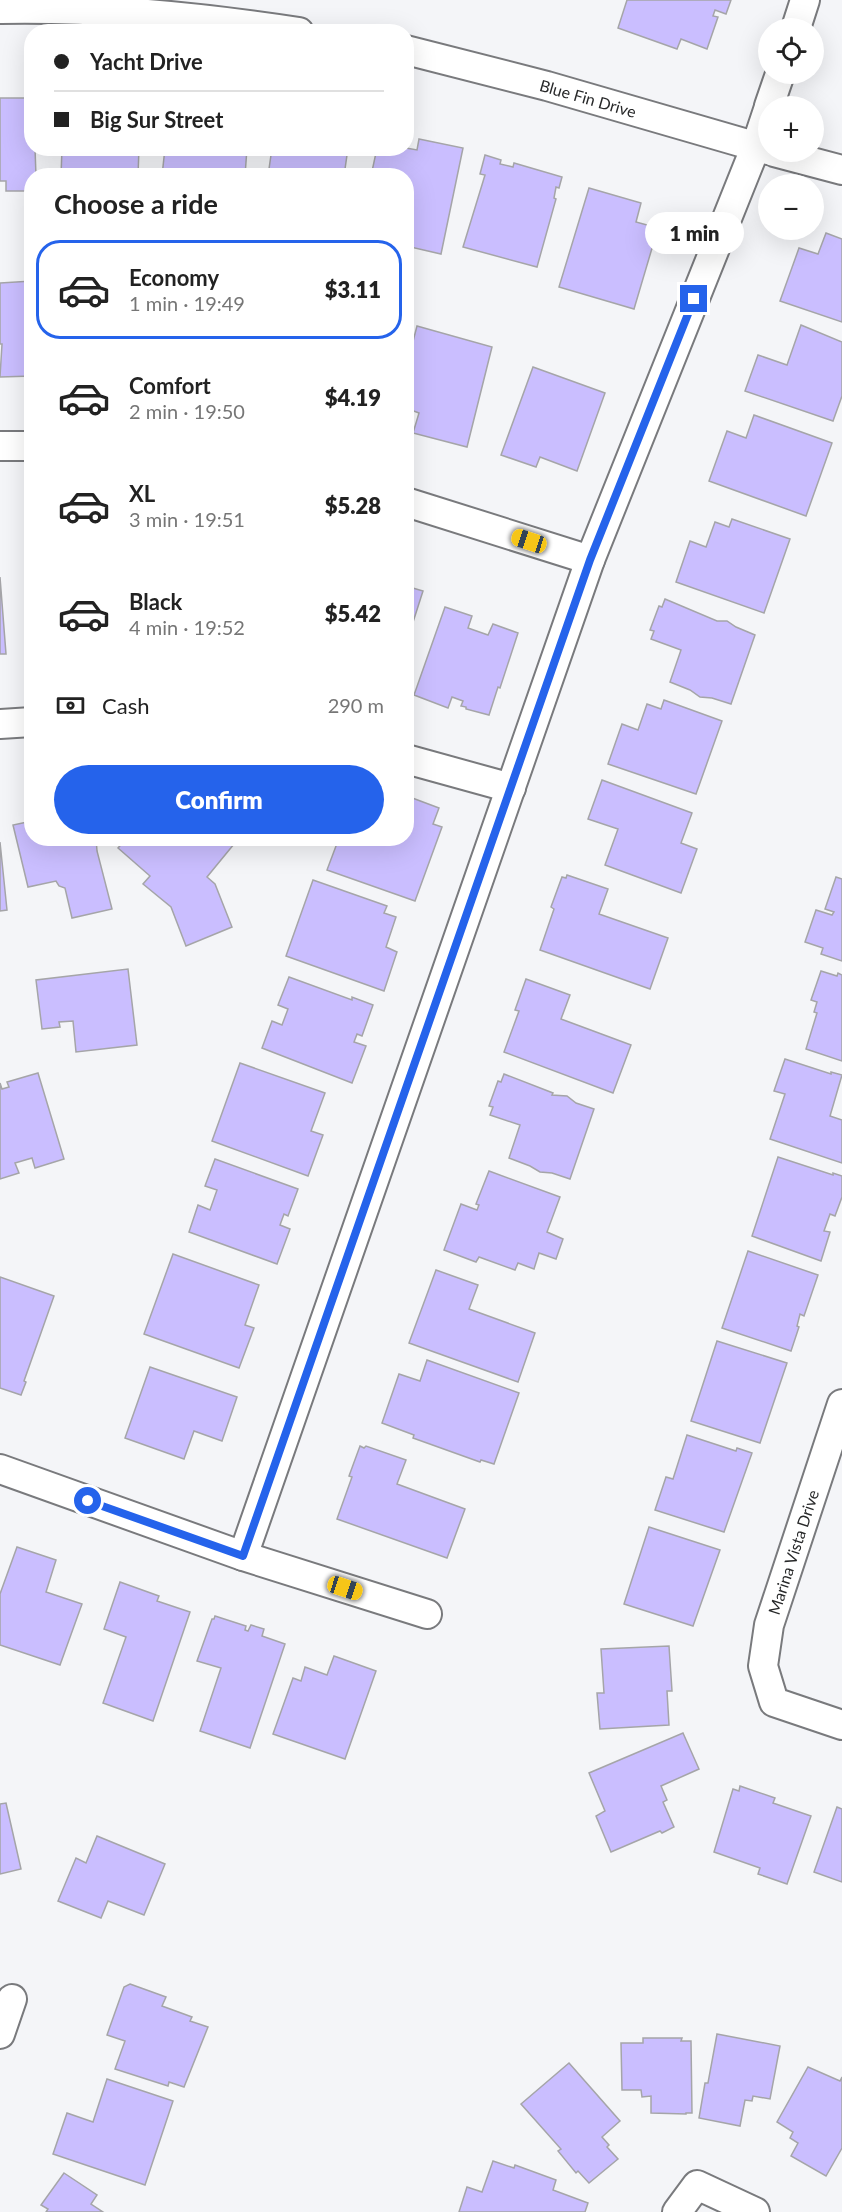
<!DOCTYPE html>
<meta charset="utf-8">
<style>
:root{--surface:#fff;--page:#f6f6f6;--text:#222;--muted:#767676;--line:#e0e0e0;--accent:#2563eb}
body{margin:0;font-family:Lato,sans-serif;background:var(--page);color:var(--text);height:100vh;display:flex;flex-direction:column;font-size:22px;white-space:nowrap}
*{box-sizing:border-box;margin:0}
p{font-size:20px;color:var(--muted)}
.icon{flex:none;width:33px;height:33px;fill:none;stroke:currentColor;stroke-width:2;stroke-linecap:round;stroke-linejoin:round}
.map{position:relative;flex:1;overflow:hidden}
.drawer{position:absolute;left:24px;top:168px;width:390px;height:678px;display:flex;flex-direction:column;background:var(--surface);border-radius:24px;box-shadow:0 6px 24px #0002}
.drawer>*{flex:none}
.guide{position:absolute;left:24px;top:24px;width:390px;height:132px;border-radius:24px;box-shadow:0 6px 24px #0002;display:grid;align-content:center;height:132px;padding:0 30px;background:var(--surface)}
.buttons{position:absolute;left:758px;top:18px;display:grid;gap:12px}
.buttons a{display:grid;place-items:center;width:66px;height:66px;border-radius:50%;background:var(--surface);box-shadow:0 6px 24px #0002;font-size:30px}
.end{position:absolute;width:27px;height:27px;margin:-14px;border:8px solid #2563eb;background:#fff;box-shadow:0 0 0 3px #fff}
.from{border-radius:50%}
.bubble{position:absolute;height:42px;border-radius:21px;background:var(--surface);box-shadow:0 6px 24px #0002;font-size:20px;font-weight:800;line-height:42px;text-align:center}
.car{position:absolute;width:18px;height:36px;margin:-18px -9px;border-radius:8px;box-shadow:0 0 4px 2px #0007;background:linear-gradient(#f5c518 24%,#345 0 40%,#f5c518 0 76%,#345 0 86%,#f5c518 0)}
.guide b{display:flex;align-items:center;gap:21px;height:57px;font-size:22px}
.guide b+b{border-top:2px solid var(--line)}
.guide i{width:15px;height:15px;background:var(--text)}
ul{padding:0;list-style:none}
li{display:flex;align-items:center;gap:18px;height:99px;margin:0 12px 9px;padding:0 18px;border:3px solid transparent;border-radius:24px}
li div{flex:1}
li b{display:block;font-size:22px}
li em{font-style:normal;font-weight:800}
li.selected{border-color:var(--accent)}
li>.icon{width:54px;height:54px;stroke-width:1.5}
h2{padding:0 30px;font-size:27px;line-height:72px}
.pay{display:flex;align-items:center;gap:15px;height:66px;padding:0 30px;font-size:22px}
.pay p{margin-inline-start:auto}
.button{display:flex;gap:12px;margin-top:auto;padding:12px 30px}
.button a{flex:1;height:69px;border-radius:36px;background:var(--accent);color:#fff;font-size:24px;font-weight:800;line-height:69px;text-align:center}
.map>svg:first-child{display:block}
.building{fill:#cabeff;stroke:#a5a5a8;stroke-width:1.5}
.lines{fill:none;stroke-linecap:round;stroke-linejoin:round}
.street-casing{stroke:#797a7d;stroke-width:32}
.street{stroke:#fff;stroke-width:28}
.route{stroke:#2563eb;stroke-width:8}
.labels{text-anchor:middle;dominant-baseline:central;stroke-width:5;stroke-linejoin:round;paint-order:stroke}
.street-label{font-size:16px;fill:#272829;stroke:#fff}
</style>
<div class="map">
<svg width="842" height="2212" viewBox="0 0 842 2212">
<rect width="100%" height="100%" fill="#f4f5f8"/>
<g class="building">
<path d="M627,0H731L726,14L715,10L713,16L718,17L707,49L681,39L677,49L618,28Z"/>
<path d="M0,98H32V148H35L36,176H32V191H6V181H0Z"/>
<path d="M419,139L463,148L441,254L406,246V176H371L377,148H406L417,150Z"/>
<path d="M62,148H139L138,176H61Z"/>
<path d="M165,148H247L245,176H162Z"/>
<path d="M272,148L302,152L303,148H348L344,176H268Z"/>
<path d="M485,155L501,160L500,164L513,167L514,163L562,177L559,188L556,187L554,198L556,199L537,267L463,247L485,175L480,174Z"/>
<path d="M589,188L641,203L636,222L658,228L634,309L559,287Z"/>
<path d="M826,233L842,239V322L780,301L799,248L818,254Z"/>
<path d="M32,281V376L0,377L2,344H0V283Z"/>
<path d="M801,325L842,342V396L833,421L745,391L758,355L787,365Z"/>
<path d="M417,326L492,347L467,447L413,433L419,413L411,410L413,399L406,397V368Z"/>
<path d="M533,367L605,393L577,471L540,457L536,467L501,455Z"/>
<path d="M754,415L832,443L806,516L709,481L727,431L746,438Z"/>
<path d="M732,519L790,539L764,613L676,582L690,541L706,547L715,522L729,527Z"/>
<rect x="29" y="551" width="3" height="62"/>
<path d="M0,577L6,654H0Z"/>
<path d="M406,586L423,591L406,644Z"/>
<path d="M665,599L717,621H727L736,627L755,635L731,704L712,698L700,697L690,690L670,682L681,650L651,639L654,631L650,630L659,606L662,607Z"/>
<path d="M445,607L472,616L468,628L488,635L493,624L518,633L500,688L498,687L489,715L466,709V707L461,706L463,701L452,697L448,708L414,695Z"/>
<path d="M664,700L722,721L696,794L608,764L622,724L638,730L647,704L661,709Z"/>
<path d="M602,780L692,813L681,843L697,849L681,893L605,865L618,829L588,819Z"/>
<path d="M407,796L439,808L433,824L442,827L415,901L327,870L339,838H406Z"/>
<path d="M32,821V838H96L97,851L112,909L72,918L65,888L59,886L56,881L28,887L13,825Z"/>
<path d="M127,838H239L207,877L215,884L232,927L186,946L171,907L143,884L150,876L118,848Z"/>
<path d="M0,842L7,910L0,911Z"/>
<path d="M567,875L608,889L599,914L668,938L650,989L540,950L554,909L551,907L562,877L566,878Z"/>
<path d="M836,877L842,879V961L821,954L823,948L805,942L816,910L832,915L834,912L825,909Z"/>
<path d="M313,880L387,906L384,913L396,917L386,947L397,952L384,991L286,956Z"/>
<path d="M128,969L137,1045L76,1052L73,1021L59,1022L60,1027L42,1029L36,980Z"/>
<path d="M821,971L837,976L838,973L842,975V1061L806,1049L817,1013L814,1012L817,1002L811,1000Z"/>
<path d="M289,977L352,1000V997L373,1005L362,1036L357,1034L354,1042L366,1046L352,1083L262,1048L272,1021L282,1025L288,1009L278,1005Z"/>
<path d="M526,979L570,995L561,1019L631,1045L613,1093L504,1052L519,1011L515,1010Z"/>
<path d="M785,1059L831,1074V1072L842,1075L830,1116L842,1120V1163L770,1139L785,1094L774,1091Z"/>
<path d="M240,1063L325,1093L311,1131L323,1135L308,1176L212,1141Z"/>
<path d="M38,1073L64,1159L35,1168L32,1158L15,1163L19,1173L0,1179V1083L2,1089L9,1087L7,1082Z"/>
<path d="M504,1074L553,1093L552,1095L567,1096L576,1103L594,1109L570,1179L552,1173L540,1172L530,1166L509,1158L520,1125L490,1115L493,1107L489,1106L498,1081L501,1082Z"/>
<path d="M778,1157L833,1175V1173L842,1176V1197L835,1216L830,1214L824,1231L830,1232L821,1261L752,1236Z"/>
<path d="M215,1159L298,1189L288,1216L284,1214L280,1225L290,1229L277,1264L189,1232L198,1205L210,1210L217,1190L205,1186Z"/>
<path d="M489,1171L560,1197L547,1232L563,1239L556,1259L539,1253L534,1269L518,1263L515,1270L479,1257L476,1262L444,1250L461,1204L477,1210L479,1205L476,1204Z"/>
<path d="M748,1251L818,1275L804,1316L800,1314L797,1326L799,1327L791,1351L722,1328Z"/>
<path d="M173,1254L259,1285L245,1325L254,1328L239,1368L144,1334Z"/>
<path d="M436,1270L478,1285L469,1309L535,1333L518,1382L409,1343Z"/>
<path d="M0,1277L54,1296L24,1381L26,1382L21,1395L0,1388Z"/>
<path d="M717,1341L787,1363L760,1443L691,1421Z"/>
<path d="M427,1360L519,1393L494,1464L481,1460L480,1462L413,1438L414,1435L382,1423L399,1374L420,1381Z"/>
<path d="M150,1367L237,1397L222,1441L194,1431L184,1459L125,1438Z"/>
<path d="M687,1435L736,1451L737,1448L752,1453L724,1532L655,1510L666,1477L673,1479Z"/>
<path d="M360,1446L364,1448L366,1446L406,1460L397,1484L465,1509L447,1558L337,1519L352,1477L349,1476Z"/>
<path d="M649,1527L720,1550L693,1626L624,1604Z"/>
<path d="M17,1547L56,1560L46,1592L82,1604L60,1665L0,1645V1594Z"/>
<path d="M120,1582L159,1596L157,1601L190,1612L153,1721L103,1703L126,1637L104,1629Z"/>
<path d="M215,1616L246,1626L245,1630L248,1631L251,1625L264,1629L262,1636L285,1644L250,1748L200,1731L221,1668L197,1661L212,1619H214Z"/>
<path d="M669,1646L672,1691H667L669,1725L600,1729L597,1693H604L601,1649Z"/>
<path d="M334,1656L376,1671L345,1759L273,1734L293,1678L301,1681L305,1667L327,1675Z"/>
<path d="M683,1733L699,1769L661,1786L667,1800L663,1802L674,1827L662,1833L660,1831L611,1852L596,1816L605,1811L589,1773Z"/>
<path d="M740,1786L775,1798L773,1803L811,1816L787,1884L758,1874L760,1868L714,1852L733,1789L739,1791Z"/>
<path d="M6,1803L21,1869L0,1874V1804Z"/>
<path d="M837,1807L842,1809V1882L814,1872Z"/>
<path d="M97,1836L165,1864L144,1915L108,1901L101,1918L58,1901L76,1858L86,1863Z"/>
<path d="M130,1984L166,1997L162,2006L192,2017L190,2021L208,2027L184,2087L169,2082L168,2086L115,2069L125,2041L107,2035L124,1987Z"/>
<path d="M717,2034L780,2046L770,2099L753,2096L752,2101L745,2100L740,2126L699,2118L705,2083H708Z"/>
<path d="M643,2038H682L681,2041H691L692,2113H686V2114L651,2113V2096L642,2097L641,2090H622L621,2043H643Z"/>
<path d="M569,2063L620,2121L602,2137L609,2145L607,2147L618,2159L589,2183L578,2171L576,2173L558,2151L561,2149L521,2104Z"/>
<path d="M808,2067L840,2081L842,2077V2148L826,2176L791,2156L798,2143L790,2138L793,2132L777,2122Z"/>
<path d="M107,2079L173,2101L145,2185L53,2154L67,2113L93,2122Z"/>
<path d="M493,2161L514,2168L515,2165L556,2180L553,2190L588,2203L585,2212H459L467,2187L482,2192Z"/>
<path d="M64,2173L97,2195L91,2204L103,2212H46L48,2209L41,2205Z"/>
</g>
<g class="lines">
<defs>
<g id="street">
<path d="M0,9C100,7 201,17 299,32"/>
<path d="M796,28L805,0"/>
<path d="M406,50L547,86L768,150"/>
<path d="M769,106L780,74"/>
<path d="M774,152L842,170"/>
<path d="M0,446H32"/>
<path d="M406,502L590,560"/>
<path d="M0,724L32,722"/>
<path d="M406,759L511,788"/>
<path d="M842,1404L769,1625L763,1666L774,1702L842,1725"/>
<path d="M0,1469L243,1556L427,1614"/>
<path d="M243,1556L590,560L756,146L768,110"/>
<path d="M0,2034L12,1999"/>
<path d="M677,2212L697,2185L755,2212"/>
</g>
</defs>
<use href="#street" class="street-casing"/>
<use href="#street" class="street"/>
</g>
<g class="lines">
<path class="route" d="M88,1501L243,1556L590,560L694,299"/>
</g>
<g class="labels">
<g class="street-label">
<text transform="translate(588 98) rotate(16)">Blue Fin Drive</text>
<text transform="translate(793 1552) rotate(-72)">Marina Vista Drive</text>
</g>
</g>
</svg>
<div class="buttons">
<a><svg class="icon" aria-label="locate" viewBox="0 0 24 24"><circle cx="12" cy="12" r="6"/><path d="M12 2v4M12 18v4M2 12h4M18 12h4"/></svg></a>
<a>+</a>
<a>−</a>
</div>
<i class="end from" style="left:88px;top:1501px"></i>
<i class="end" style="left:694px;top:299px"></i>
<div class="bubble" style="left:645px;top:212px;width:99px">1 min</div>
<i class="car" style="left:529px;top:541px;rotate:288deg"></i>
<i class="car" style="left:345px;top:1588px;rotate:108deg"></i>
<div class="guide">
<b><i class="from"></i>Yacht Drive</b>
<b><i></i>Big Sur Street</b>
</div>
<section class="drawer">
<h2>Choose a ride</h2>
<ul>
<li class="selected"><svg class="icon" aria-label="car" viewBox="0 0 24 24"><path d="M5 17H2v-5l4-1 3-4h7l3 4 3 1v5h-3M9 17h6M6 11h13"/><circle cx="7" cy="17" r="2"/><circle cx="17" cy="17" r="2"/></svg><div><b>Economy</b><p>1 min · 19:49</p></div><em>$3.11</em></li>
<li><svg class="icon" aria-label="car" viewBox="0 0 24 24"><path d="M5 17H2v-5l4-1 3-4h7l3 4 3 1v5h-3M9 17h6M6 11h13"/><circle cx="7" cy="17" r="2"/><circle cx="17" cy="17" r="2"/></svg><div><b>Comfort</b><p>2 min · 19:50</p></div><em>$4.19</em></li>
<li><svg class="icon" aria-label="car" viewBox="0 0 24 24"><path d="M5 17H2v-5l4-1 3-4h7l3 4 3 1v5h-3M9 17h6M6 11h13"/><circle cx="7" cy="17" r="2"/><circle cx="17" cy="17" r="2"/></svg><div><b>XL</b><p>3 min · 19:51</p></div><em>$5.28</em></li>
<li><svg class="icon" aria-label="car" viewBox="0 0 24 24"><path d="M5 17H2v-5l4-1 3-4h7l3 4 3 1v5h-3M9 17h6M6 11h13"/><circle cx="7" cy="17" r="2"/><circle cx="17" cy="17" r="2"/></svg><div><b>Black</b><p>4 min · 19:52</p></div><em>$5.42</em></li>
</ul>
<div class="pay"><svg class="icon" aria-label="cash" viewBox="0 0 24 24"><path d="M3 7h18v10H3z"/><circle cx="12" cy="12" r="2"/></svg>Cash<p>290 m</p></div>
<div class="button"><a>Confirm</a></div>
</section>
</div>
